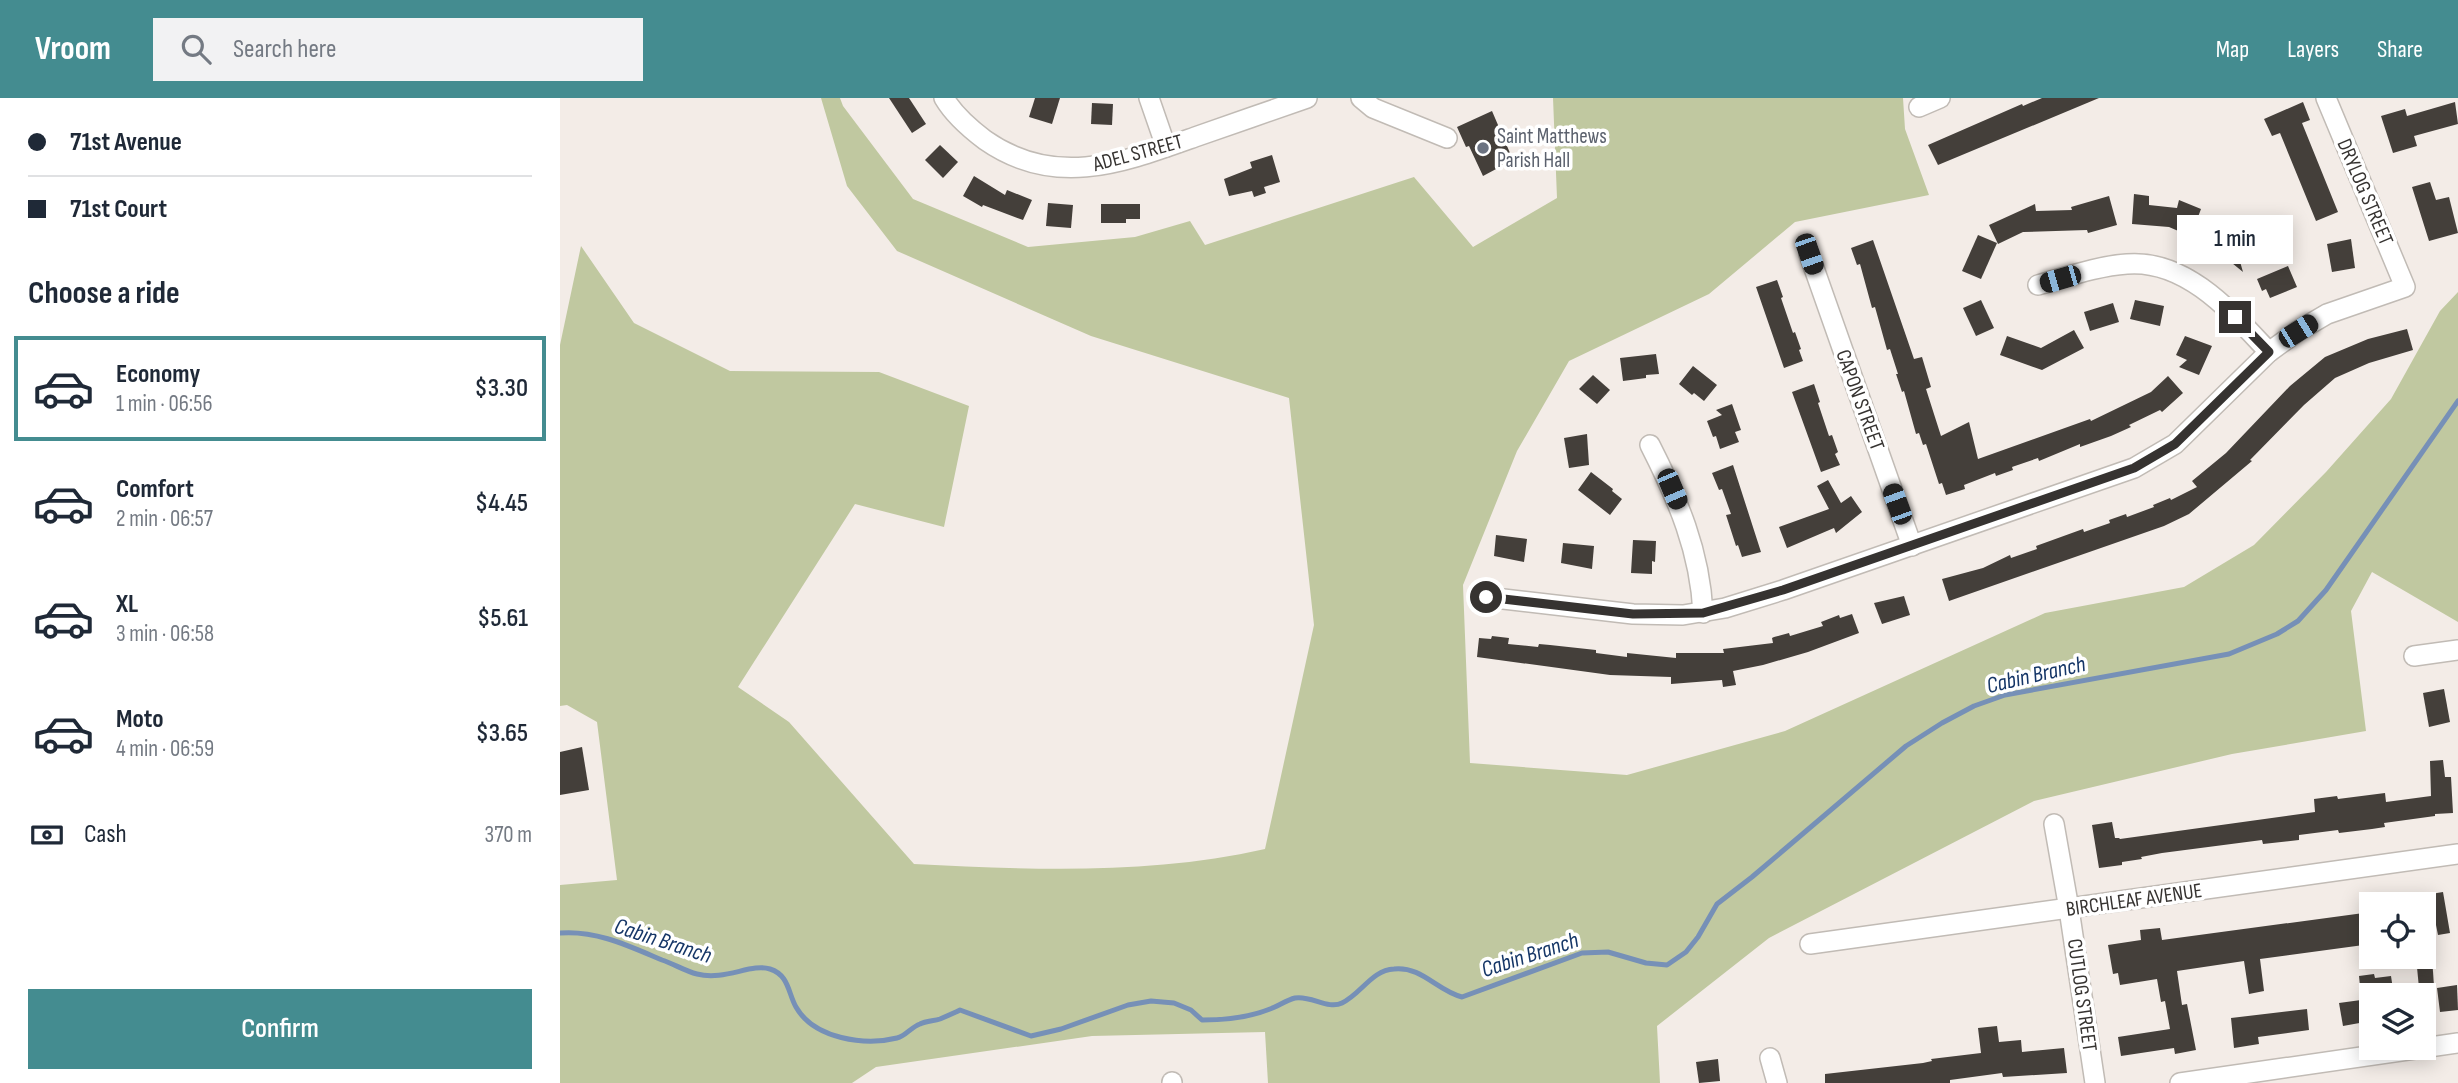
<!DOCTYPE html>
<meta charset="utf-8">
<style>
:root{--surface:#fff;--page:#f2f2f3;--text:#1f2937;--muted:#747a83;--line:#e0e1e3;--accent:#448c90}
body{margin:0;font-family:"Sofia Sans Condensed",sans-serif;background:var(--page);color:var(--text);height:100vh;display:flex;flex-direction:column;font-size:26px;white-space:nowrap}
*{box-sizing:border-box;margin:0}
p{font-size:23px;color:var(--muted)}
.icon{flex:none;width:38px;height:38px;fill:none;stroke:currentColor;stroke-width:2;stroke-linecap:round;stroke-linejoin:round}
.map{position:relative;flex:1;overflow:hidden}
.side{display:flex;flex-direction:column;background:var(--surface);width:560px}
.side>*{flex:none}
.banner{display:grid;align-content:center;height:154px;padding:0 28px;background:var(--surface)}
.fabs{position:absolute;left:1799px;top:794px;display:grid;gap:14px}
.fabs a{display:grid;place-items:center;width:77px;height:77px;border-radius:0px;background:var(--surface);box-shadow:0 4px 18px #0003;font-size:35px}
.end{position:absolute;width:32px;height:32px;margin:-16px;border:9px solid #363331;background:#fff;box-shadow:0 0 0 4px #fff}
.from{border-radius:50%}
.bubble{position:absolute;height:49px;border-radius:0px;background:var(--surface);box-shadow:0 4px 18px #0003;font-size:23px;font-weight:600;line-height:49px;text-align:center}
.car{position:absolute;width:21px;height:42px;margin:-21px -10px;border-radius:9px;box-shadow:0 0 5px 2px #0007;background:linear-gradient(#222 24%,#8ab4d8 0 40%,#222 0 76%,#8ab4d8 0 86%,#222 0)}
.banner b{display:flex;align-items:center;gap:24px;height:66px;font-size:26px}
.banner b+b{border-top:2px solid var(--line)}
.banner i{width:18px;height:18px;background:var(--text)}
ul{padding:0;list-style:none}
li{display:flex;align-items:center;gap:21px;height:105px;margin:0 14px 10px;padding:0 14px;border:4px solid transparent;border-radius:0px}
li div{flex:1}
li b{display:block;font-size:26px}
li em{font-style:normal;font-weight:600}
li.selected{border-color:var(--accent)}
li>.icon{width:63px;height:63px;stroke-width:1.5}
h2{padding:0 28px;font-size:32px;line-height:84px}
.pay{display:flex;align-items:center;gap:18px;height:77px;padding:0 28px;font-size:26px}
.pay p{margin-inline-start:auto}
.action{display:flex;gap:14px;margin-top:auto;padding:14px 28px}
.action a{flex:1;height:80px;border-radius:0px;background:var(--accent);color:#fff;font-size:28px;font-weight:600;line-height:80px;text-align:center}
header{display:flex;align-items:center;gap:42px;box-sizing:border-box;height:98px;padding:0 35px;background:var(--accent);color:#fff}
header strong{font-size:33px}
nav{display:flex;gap:38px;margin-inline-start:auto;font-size:24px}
.search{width:490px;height:63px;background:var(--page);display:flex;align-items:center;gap:18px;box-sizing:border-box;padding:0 24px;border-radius:0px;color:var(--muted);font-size:26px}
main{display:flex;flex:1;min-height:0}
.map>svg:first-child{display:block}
.green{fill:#c0c8a0}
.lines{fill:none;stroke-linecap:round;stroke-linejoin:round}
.stream{stroke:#7690b7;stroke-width:5}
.building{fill:#443f3a}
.minor-casing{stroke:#c1bbb5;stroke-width:22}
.minor{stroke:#fff;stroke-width:19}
.route{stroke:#363331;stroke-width:9}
.worship-dot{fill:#6b7280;stroke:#fff;stroke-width:2.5}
.labels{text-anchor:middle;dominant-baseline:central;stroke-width:7;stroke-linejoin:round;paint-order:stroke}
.worship-label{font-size:21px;fill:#5b616d;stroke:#fff;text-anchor:start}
.street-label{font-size:21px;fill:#363331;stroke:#fff}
.water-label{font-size:23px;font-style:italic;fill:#153667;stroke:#fff}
</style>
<header>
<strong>Vroom</strong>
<div class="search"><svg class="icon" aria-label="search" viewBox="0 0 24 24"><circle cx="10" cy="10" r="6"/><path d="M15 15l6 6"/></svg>Search here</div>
<nav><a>Map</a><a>Layers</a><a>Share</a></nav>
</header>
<main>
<section class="side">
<div class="banner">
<b><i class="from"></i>71st Avenue</b>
<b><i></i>71st Court</b>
</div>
<h2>Choose a ride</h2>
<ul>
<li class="selected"><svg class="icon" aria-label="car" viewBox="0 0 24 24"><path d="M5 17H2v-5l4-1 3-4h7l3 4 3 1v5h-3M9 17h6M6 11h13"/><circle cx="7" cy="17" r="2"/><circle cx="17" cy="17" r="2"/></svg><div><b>Economy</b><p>1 min · 06:56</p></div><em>$3.30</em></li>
<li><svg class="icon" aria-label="car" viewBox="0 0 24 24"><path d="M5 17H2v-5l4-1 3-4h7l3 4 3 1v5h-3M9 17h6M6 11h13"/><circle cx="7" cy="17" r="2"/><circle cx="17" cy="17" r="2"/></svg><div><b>Comfort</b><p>2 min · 06:57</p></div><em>$4.45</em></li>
<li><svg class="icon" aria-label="car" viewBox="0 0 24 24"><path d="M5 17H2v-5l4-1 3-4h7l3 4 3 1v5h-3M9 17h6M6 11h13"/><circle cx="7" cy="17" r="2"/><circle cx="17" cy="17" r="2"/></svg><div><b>XL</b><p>3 min · 06:58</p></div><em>$5.61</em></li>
<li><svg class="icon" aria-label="car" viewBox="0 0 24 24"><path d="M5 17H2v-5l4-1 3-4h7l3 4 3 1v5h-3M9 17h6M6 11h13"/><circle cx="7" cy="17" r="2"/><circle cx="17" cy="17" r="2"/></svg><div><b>Moto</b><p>4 min · 06:59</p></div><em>$3.65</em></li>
</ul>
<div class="pay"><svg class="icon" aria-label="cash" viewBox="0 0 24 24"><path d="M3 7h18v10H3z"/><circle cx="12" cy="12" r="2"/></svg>Cash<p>370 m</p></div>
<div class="action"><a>Confirm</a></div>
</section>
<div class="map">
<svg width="1898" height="985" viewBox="0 0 1898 985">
<rect width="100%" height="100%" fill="#f3ece7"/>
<path class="green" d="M261,0H280L283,8L353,101L468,149L575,139L630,123L645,147L854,79L913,149L997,100L993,0H1343L1345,31L1369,97L1235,124L1149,196L1009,263L957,353L903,487L910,665L1067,677L1225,633L1485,515L1624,489L1694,447L1766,374L1831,301L1880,213L1898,194V524L1812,474L1791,513L1806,633L1672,656L1474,703L1209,840L1097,928L1100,985H708L705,934L532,938L316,969L292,985H0V787L57,782L37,624L7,607L0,608V247L21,148L74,225L170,273L319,274L409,308L384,429L295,406L178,589L229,624L354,766C471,772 591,777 705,751L754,527L729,300L531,238L337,153L287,88Z"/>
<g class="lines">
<path class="stream" d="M0,835C36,832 69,848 102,862C114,866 125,873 137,876C165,883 191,865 210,871C229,877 228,895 236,909C254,941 305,948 337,940C346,938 351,929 360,926C366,923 374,923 380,921C387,918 394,915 400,912L471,938L501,931L568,907L591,903L614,905L631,912L642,922C666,922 688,920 710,911C718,908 727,902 735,900C751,897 768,912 782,905C801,896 812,872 834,871C862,868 877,893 902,899L1022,855L1048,854L1086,865L1107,867L1126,854L1138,839L1157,806L1192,779L1346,648L1382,625L1414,608L1445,597L1669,556L1717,536L1738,523L1766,492L1898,303"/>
</g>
<g class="building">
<path d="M329,0H349L366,26L352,35Z"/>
<path d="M475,0H500L492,26L469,19Z"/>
<path d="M1482,0H1539L1378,67L1368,47L1462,6L1463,8Z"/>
<path d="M1743,4L1750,22L1742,25L1778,114L1756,123L1720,35L1712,38L1704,21Z"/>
<path d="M1895,4L1898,26L1854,38L1857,48L1833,55L1821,18L1845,11L1847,18Z"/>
<path d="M532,5L553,6L552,27L531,26Z"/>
<path d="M932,13L953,62L923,78L909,48L906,49L897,29Z"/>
<path d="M380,47L398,64L383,80L365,62Z"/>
<path d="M712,57L720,84L704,89L706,95L694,99L692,93L669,98L664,81L692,70L690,64Z"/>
<path d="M414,78L445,97L447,92L472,102L463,122L423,107L422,109L403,98Z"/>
<path d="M1870,84L1876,102L1889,99L1898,135L1869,143L1852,89Z"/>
<path d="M1574,96L1589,98V107L1617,110L1619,102L1641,111L1638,119L1661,128L1686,150L1677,153L1683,174L1656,152L1658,150L1609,129L1572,126Z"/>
<path d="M1549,98L1557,127L1528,135L1527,132L1463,134L1438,146L1429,127L1475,106L1476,113L1512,112L1511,109Z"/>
<path d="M488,105L513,107L511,130L486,128Z"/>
<path d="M541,106H580V121H566V125H541Z"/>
<path d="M1418,137L1437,145L1421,181L1402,173Z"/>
<path d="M1791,141L1795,170L1772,174L1767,146Z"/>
<path d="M1313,142L1354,261L1362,259L1371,289L1366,291L1381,338L1409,324L1418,361L1530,321L1531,323L1591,294L1608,278L1623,295L1602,314L1600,312L1569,327L1571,329L1551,338L1520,349V346L1479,363L1478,360L1452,369L1453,372L1436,378L1435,375L1404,387L1405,391L1386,397L1382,385L1379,386L1366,346L1363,347L1359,335L1356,336L1344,293L1342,294L1336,276H1338L1330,251L1327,252L1315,209L1312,210L1300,166L1297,167L1291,150Z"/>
<path d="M1728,168L1737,189L1710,200L1706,191L1702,193L1697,181Z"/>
<path d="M1217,182L1223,199L1221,200L1233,235L1235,234L1241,251L1239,252L1243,263L1224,270L1196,189Z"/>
<path d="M1421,202L1434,230L1416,238L1403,210Z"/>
<path d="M1575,202L1604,208L1600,228L1570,221Z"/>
<path d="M1553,205L1559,224L1530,233L1524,214Z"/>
<path d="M1847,231L1853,252L1809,265L1775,280L1744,307L1690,362L1692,363L1629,416L1604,428L1389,503L1382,481L1423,470L1450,457L1451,460L1477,451L1476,448L1523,431L1524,434L1550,425L1549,422L1566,416L1567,419L1594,409L1593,407L1610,400L1611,402L1637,389L1632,383L1666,355L1730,288L1765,259L1808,241Z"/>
<path d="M1514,232L1524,250L1482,272L1440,257L1447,238L1481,250Z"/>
<path d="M1625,238L1652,248L1639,277L1619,269L1627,262L1616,257Z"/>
<path d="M1096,256L1099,276L1086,277V280L1063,283L1060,260Z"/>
<path d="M1133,268L1157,287L1144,303L1134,295L1132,297L1119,286Z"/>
<path d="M1033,277L1050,292L1037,306L1019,291Z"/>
<path d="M1254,286L1260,304L1258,305L1269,338L1272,337L1278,354L1275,356L1280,367L1261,374L1232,294Z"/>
<path d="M1172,306L1181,332L1175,334L1179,344L1160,351L1156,338L1153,339L1147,323L1162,317L1156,312Z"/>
<path d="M1027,336L1029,367L1009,370L1004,340Z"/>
<path d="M1173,367L1201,454L1182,459L1178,447L1176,448L1166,417L1171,416L1162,391L1159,392L1152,375Z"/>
<path d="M1031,374L1053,391L1052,393L1062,401L1050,417L1018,392Z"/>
<path d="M1268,382L1281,405L1291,398L1302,414L1276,435L1274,430L1227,450L1219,429L1269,411L1257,388Z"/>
<path d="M936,437L967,441L964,464L934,458Z"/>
<path d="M1073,442L1096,443L1095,464L1092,463V476L1071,475Z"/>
<path d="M1003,445L1034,448L1032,471L1001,465Z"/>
<path d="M1344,498L1350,517L1322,526L1314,505Z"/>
<path d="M1292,516L1299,535L1248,554L1203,567L1173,573L1176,587L1163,589L1162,582L1111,586V579L1050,577L917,559L919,540L931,541L932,538L949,540L948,546L978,549L979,546L990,547L1036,552V555L1067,559V555L1116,560V555H1164L1163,551L1213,545L1212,540L1214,539L1229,535L1230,538L1263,528L1261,524L1279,517L1280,520Z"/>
<path d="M1884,591L1890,624L1869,629L1863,595Z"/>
<path d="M22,649L29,692L0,697V654Z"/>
<path d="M1883,662L1885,679H1891L1893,715L1875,716V718L1824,725L1825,729L1812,731L1779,735L1778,732L1739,737V742L1703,746L1702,742L1602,755L1581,759L1582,761L1562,764V767L1539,770L1532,727L1552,724L1555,740H1559L1560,741L1755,714L1754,701L1777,698L1778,701L1825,695L1826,704L1871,698L1870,663Z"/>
<path d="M1883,794L1890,835L1878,837L1876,827L1870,828L1866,802L1872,801L1871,796Z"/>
<path d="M1811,814V846L1700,861L1704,893L1689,896L1684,863L1617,873L1622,907L1627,906L1636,952L1615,956L1614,950L1561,958L1558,939L1610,931L1605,903L1601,904L1597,881L1560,887L1558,875L1553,876L1548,847L1581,842L1580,832L1600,830L1602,842Z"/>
<path d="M1856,859H1872L1874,888L1859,890Z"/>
<path d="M1814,876L1815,880L1831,878L1834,898H1801L1799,878Z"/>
<path d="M1897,887L1898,912L1880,914L1877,890Z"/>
<path d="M1801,902L1805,924L1783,928L1779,905Z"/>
<path d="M1747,911L1749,932L1698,939L1699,946L1674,950L1671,920Z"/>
<path d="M1437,928L1439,944L1461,942L1462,954L1504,950L1507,975L1443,979L1442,975L1390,982V985H1265V976L1363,965L1372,963L1371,961L1421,955L1418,930Z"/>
<path d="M1158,961L1160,983L1139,985L1136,964Z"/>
</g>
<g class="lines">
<defs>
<g id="minor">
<path d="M384,0C394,17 409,30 425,42C495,91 562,65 635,39C672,26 710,13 747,0"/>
<path d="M589,0L606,49"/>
<path d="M801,0L813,10L887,40"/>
<path d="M1359,9L1380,0"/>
<path d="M1249,156L1352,448"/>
<path d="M1478,187C1507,179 1537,168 1567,166C1627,161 1673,216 1709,254"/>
<path d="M1090,347C1118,402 1140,453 1143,515"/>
<path d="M926,499L1073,516L1123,517L1165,510L1223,492L1574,370L1615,346L1709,254L1738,233L1767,216L1845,189L1766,0"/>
<path d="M1854,558L1898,552"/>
<path d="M1494,726L1509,811L1535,985"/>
<path d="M1250,846L1898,756"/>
<path d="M1210,960L1217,985"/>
<path d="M612,985V984"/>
<path d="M1620,985L1898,945"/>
</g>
</defs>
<use href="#minor" class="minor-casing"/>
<use href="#minor" class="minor"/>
</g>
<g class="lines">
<path class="route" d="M926,499L1073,516L1143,515L1223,492L1574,370L1615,346L1709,254L1675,219"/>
</g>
<circle class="worship-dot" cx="923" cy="50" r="7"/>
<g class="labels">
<g class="worship-label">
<text x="937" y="38">Saint Matthews<tspan x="937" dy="24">Parish Hall</tspan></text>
</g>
<g class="street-label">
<text transform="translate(578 55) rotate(-15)">ADEL STREET</text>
<text transform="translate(1805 94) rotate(67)">DRYLOG STREET</text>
<text transform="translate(1300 302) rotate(70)">CAPON STREET</text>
<text transform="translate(1574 802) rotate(-8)">BIRCHLEAF AVENUE</text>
<text transform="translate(1522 897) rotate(82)">CUTLOG STREET</text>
</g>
<g class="water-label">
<text transform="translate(1476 577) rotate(-13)">Cabin Branch</text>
<text transform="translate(103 843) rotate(18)">Cabin Branch</text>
<text transform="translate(970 857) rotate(-18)">Cabin Branch</text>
</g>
</g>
</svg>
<div class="fabs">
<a><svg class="icon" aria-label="locate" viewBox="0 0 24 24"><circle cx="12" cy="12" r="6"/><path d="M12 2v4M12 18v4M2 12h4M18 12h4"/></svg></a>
<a><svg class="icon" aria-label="layers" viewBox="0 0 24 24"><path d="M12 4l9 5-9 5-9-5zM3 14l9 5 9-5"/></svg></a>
</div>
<i class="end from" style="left:926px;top:499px"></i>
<i class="end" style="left:1675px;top:219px"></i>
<div class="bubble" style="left:1617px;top:117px;width:116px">1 min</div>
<i class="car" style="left:1249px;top:156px;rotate:161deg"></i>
<i class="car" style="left:1500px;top:181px;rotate:254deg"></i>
<i class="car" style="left:1738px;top:233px;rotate:58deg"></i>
<i class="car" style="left:1112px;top:391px;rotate:157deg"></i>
<i class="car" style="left:1337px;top:406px;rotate:340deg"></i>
</div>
</main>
